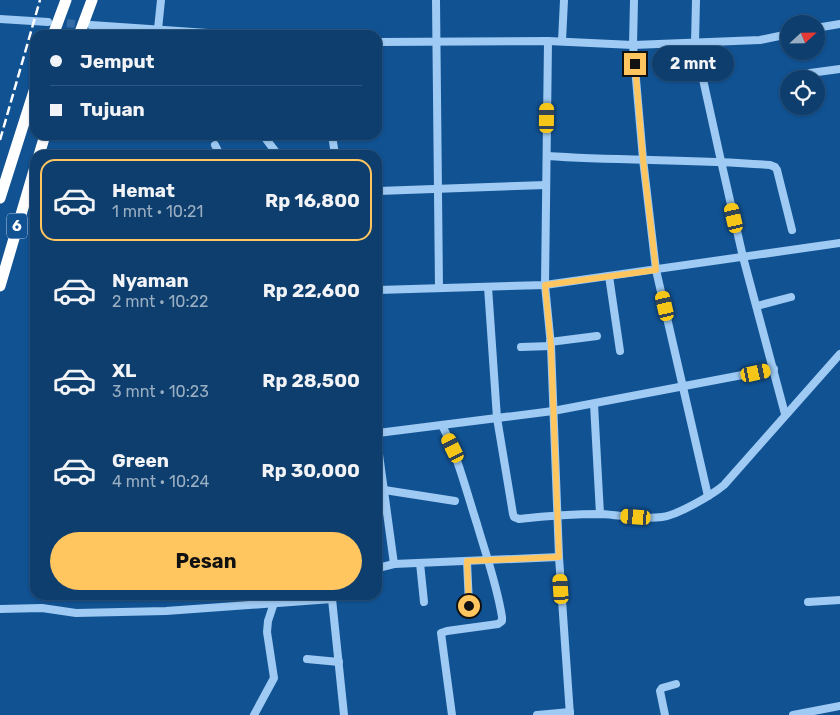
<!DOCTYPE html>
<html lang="id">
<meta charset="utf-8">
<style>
:root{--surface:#0d3e6e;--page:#164573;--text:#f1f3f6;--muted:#9aaec2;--line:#2d5781;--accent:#ffc660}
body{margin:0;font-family:Rubik,sans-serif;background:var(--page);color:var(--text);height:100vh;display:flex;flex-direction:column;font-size:19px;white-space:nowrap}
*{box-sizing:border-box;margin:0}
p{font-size:16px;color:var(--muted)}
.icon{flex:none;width:28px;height:28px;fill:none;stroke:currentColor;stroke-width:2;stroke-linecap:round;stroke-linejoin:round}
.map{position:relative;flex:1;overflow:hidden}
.side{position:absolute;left:30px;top:150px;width:352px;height:450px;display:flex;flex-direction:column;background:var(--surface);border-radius:15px;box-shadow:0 1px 4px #0004,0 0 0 1px var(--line)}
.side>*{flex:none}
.guide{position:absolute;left:30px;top:30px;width:352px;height:110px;border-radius:15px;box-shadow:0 1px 4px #0004,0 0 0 1px var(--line);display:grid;align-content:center;height:110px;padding:0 20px;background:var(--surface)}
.needle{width:32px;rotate:68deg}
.fabs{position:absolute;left:780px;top:15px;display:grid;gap:10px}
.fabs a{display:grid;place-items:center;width:45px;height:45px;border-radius:50%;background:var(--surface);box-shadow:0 1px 4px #0004,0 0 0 1px var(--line);font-size:25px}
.end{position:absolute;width:22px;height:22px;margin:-11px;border:6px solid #ffc660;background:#111;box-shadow:0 0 0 2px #111}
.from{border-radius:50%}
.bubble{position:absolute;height:35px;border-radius:18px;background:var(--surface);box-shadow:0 1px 4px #0004,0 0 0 1px var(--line);font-size:16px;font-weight:700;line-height:35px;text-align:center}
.car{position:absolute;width:15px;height:30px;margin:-15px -8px;border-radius:6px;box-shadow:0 0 4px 1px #0007;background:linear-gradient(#f5c518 24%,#345 0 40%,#f5c518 0 76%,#345 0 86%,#f5c518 0)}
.guide b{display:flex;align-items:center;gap:18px;height:48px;font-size:19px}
.guide b+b{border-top:1px solid var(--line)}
.guide i{width:12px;height:12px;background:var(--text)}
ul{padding:9px 0 0;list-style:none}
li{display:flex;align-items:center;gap:15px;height:82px;margin:0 10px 8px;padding:0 10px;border:2px solid transparent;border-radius:15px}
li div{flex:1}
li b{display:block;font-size:19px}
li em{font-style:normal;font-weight:700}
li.on{border-color:var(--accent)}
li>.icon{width:45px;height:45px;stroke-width:1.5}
.cta{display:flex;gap:10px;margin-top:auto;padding:10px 20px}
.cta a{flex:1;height:58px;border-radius:30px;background:var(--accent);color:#111;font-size:20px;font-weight:700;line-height:58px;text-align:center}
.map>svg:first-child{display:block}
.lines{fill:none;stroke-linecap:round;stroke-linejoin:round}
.minor-tunnel{stroke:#356ca3;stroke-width:8;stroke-dasharray:8 4;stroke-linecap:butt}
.minor{stroke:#9ecaf3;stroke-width:8}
.highway{stroke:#fff;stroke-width:11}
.rail{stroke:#fff;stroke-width:2.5;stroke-dasharray:9 4;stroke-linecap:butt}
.route{stroke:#ffc660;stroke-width:6}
.labels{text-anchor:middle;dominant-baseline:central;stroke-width:5;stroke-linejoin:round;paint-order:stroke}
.shield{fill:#115293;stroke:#b8cbdf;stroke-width:1}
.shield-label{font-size:15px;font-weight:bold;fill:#fff}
</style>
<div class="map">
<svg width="840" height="715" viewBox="0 0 840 715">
<rect width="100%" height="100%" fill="#115293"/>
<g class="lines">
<path class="minor-tunnel" d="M55,22L86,25"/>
<g class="minor">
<path d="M436,0L439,288"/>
<path d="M634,0L633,45L643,159L656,270L708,496"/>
<path d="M696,0L695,43L721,161L743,257L785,414"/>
<path d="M0,19L48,22"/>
<path d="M91,25L237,35"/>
<path d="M816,28L840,24"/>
<path d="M158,29L161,0"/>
<path d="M548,41L545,285L551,346L559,557L570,715"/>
<path d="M562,41L564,0"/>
<path d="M378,42L548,41L633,45L760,40L789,34"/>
<path d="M810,73L840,69"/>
<path d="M263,135L278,155"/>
<path d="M332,135L335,155"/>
<path d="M215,145L220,155"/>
<path d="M547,156C621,161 696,159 770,165L775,167L777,170L792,230"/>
<path d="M378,191L546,185"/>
<path d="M609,276L620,351"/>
<path d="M488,287L497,418L513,514L514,517L519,519C546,516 573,514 601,514C621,515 643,520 662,517C678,515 712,495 724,485L840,354"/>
<path d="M378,290L545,285L840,243"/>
<path d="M757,306L791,297"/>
<path d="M550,342L597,336"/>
<path d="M521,347L551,346"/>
<path d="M594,404L600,514"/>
<path d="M442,425C458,457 466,490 477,524C486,555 497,585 502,617V621L498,624L447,631L441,633L452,715"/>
<path d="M378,433L553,411L774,369"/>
<path d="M378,447L394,564"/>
<path d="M378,489L455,501"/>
<path d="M467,561L469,605"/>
<path d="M420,563L424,602"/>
<path d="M378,568L394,564L559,557"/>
<path d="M332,599L344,715"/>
<path d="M808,602L840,600"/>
<path d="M0,609L42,608L76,613L166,611L332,599L337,595"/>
<path d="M307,659L339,662"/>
<path d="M254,715L274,678L267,632L268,621L274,603"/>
<path d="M537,715L570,712"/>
<path d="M665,715L660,691L662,688L676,684"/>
<path d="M793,715L840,706"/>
</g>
<g class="highway">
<path d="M53,35L66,0"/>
<path d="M79,35L92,0"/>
<path d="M39,155L45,135"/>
<path d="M0,198L35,88"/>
<path d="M0,286L35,167"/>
</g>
<path class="rail" d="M0,140L40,0"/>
</g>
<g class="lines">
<path class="route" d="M469,606L467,561L559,557L551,346L545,285L656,270L643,159L635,64"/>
</g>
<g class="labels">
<rect class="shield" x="7" y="213.5" width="20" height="25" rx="4"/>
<g class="shield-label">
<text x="17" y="226">6</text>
</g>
</g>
</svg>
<div class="fabs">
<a><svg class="needle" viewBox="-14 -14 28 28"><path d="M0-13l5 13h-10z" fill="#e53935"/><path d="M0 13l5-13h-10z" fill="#9aaec2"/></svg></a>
<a><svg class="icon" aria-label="locate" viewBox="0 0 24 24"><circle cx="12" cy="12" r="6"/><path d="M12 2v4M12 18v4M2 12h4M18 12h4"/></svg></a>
</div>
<i class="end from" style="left:469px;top:606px"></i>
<i class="end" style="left:635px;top:64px"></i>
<div class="bubble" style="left:652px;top:46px;width:82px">2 mnt</div>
<i class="car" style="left:547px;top:118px;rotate:1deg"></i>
<i class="car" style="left:734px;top:218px;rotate:347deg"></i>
<i class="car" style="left:665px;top:306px;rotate:347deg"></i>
<i class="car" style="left:756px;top:373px;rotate:78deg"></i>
<i class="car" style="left:453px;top:448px;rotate:334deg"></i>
<i class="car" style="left:636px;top:517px;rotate:274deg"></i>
<i class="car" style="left:561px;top:589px;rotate:356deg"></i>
<div class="guide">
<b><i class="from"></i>Jemput</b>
<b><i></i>Tujuan</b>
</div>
<section class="side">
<ul>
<li class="on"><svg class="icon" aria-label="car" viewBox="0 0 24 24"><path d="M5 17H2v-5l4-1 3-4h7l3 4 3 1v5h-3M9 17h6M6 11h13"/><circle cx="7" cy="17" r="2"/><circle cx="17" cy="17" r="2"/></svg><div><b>Hemat</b><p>1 mnt · 10:21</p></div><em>Rp 16,800</em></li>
<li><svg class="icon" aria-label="car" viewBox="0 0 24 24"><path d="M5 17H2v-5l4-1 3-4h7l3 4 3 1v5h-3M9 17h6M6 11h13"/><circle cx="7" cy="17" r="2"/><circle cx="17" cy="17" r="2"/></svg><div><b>Nyaman</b><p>2 mnt · 10:22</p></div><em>Rp 22,600</em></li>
<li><svg class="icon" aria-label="car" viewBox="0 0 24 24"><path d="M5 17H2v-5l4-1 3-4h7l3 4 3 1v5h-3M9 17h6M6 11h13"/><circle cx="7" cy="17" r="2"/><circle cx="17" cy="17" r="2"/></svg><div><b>XL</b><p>3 mnt · 10:23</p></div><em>Rp 28,500</em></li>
<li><svg class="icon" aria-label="car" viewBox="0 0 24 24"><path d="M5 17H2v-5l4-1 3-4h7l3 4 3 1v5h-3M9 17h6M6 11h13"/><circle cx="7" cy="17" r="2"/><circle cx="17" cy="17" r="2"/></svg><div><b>Green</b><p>4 mnt · 10:24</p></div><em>Rp 30,000</em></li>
</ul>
<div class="cta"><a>Pesan</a></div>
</section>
</div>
